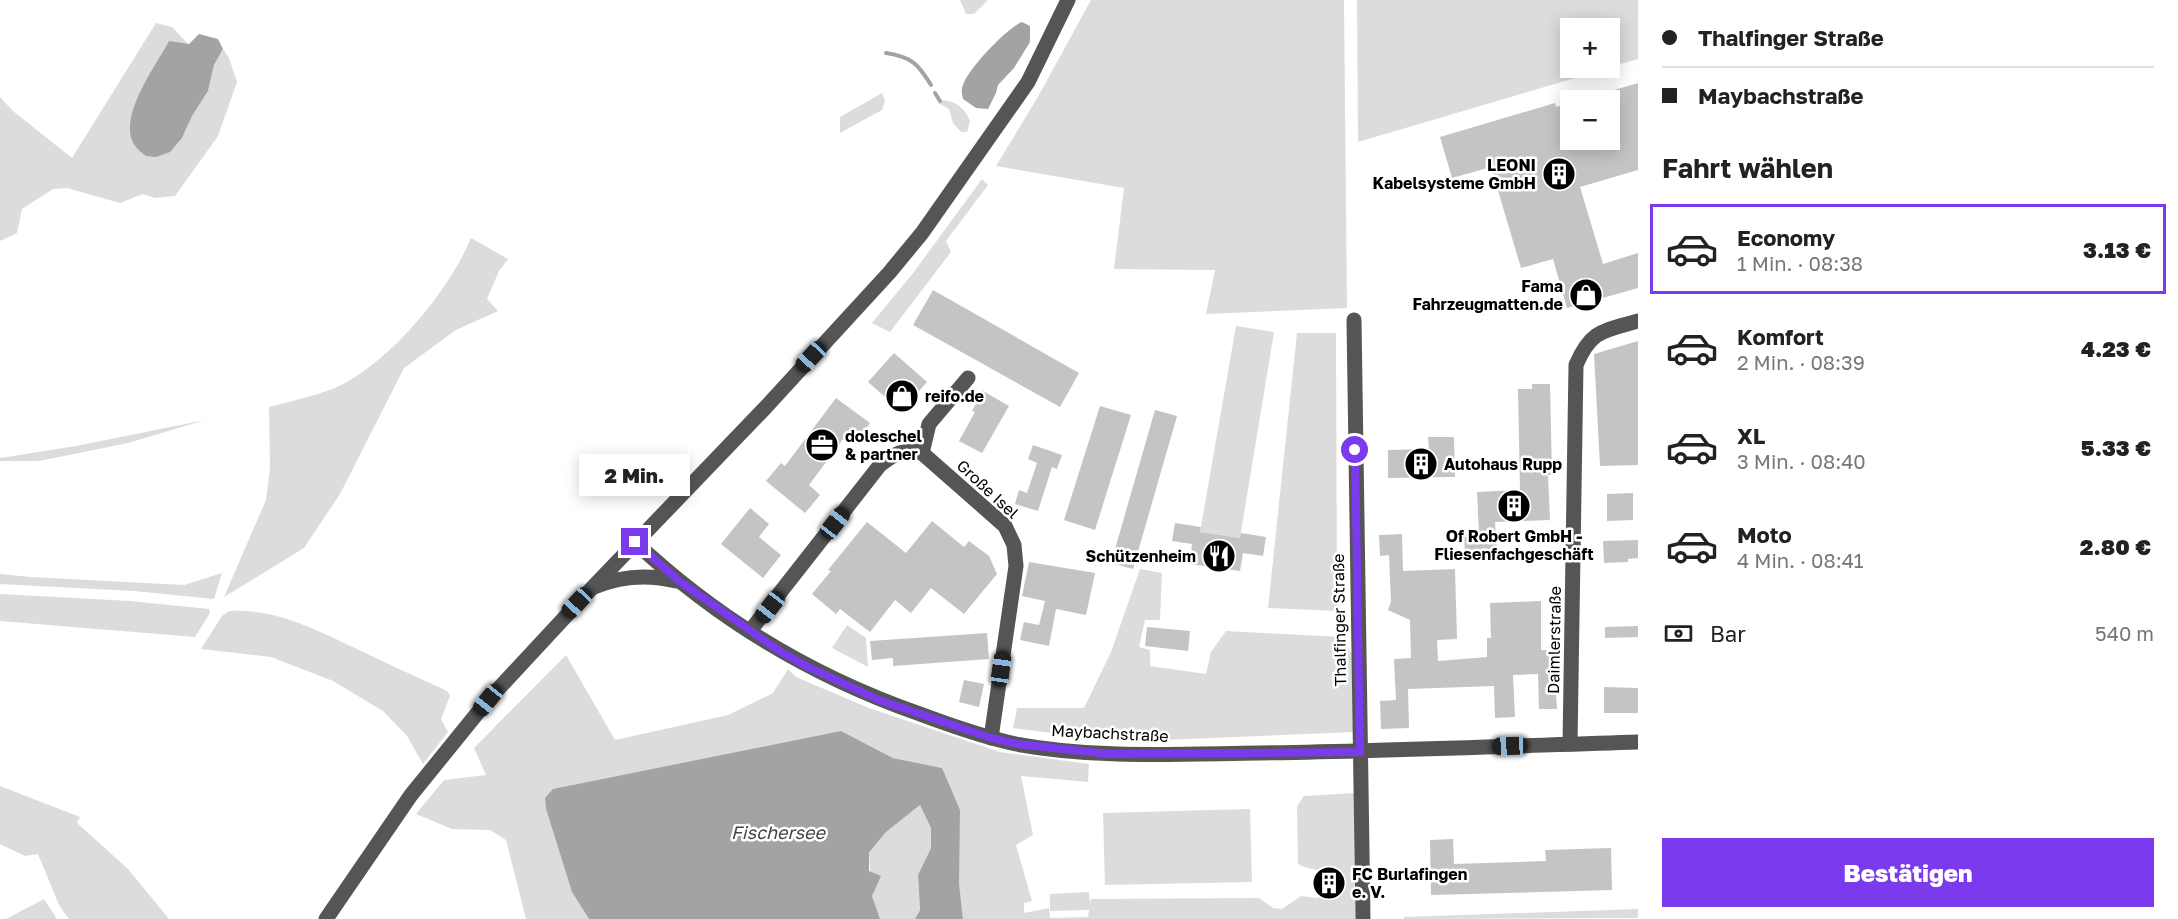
<!DOCTYPE html>
<html lang="de">
<meta charset="utf-8">
<style>
:root{--surface:#fff;--page:#f6f6f6;--text:#222;--muted:#767676;--line:#e0e0e0;--accent:#7c3aed}
body{margin:0;font-family:"Golos Text",sans-serif;background:var(--page);color:var(--text);height:100vh;display:flex;flex-direction:column;font-size:22px;white-space:nowrap}
*{box-sizing:border-box;margin:0}
p{font-size:20px;color:var(--muted)}
.icon{flex:none;width:33px;height:33px;fill:none;stroke:currentColor;stroke-width:2;stroke-linecap:round;stroke-linejoin:round}
.map{position:relative;flex:1;overflow:hidden}
.panel{display:flex;flex-direction:column;background:var(--surface);width:540px}
.panel>*{flex:none}
.top-card{display:grid;align-content:center;height:132px;padding:0 24px;background:var(--surface)}
.tools{position:absolute;left:1560px;top:18px;display:grid;gap:12px}
.tools a{display:grid;place-items:center;width:60px;height:60px;border-radius:0px;background:var(--surface);box-shadow:0 3px 15px #0003;font-size:30px}
.end{position:absolute;width:27px;height:27px;margin:-14px;border:8px solid #7c3aed;background:#fff;box-shadow:0 0 0 3px #fff}
.from{border-radius:50%}
.bubble{position:absolute;height:42px;border-radius:0px;background:var(--surface);box-shadow:0 3px 15px #0003;font-size:20px;font-weight:800;line-height:42px;text-align:center}
.car{position:absolute;width:18px;height:36px;margin:-18px -9px;border-radius:8px;box-shadow:0 0 4px 2px #0007;background:linear-gradient(#222 24%,#8ab4d8 0 40%,#222 0 76%,#8ab4d8 0 86%,#222 0)}
.top-card b{display:flex;align-items:center;gap:21px;height:57px;font-size:22px}
.top-card b+b{border-top:2px solid var(--line)}
.top-card i{width:15px;height:15px;background:var(--text)}
ul{padding:0;list-style:none}
li{display:flex;align-items:center;gap:18px;height:90px;margin:0 12px 9px;padding:0 12px;border:3px solid transparent;border-radius:0px}
li div{flex:1}
li b{display:block;font-size:22px}
li em{font-style:normal;font-weight:800}
li.selected{border-color:var(--accent)}
li>.icon{width:54px;height:54px;stroke-width:1.5}
h2{padding:0 24px;font-size:27px;line-height:72px}
.pay{display:flex;align-items:center;gap:15px;height:66px;padding:0 24px;font-size:22px}
.pay p{margin-inline-start:auto}
.primary-button{display:flex;gap:12px;margin-top:auto;padding:12px 24px}
.primary-button a{flex:1;height:69px;border-radius:0px;background:var(--accent);color:#fff;font-size:24px;font-weight:800;line-height:69px;text-align:center}
main{display:flex;flex:1;min-height:0}
.map>svg:first-child{display:block}
.green{fill:#dcdcdc}
.water{fill:#a3a3a3}
.lines{fill:none;stroke-linecap:round;stroke-linejoin:round}
.stream{stroke:#a3a3a3;stroke-width:4}
.building{fill:#c4c4c4}
.minor{stroke:#555;stroke-width:15}
.route{stroke:#7c3aed;stroke-width:8}
.labels{text-anchor:middle;dominant-baseline:central;stroke-width:5;stroke-linejoin:round;paint-order:stroke}
.poi-label{font-size:16px;font-weight:bold;fill:#000;stroke:#fff;text-anchor:start}
.street-label{font-size:16px;fill:#000;stroke:#fff}
.water-label{font-size:18px;font-style:italic;fill:#444;stroke:#fff}
</style>
<main>
<div class="map">
<svg width="1638" height="919" viewBox="0 0 1638 919">
<rect width="100%" height="100%" fill="#fff"/>
<g class="green">
<path d="M960,0H988L974,14H966Z"/>
<path d="M1091,0H1344L1347,308L1206,314L1215,270L1114,269L1124,188L996,166L1039,95Z"/>
<path d="M1357,0H1638V59L1610,67V28H1570V68H1609L1358,142Z"/>
<path d="M156,23L172,27L189,45L169,42C156,67 116,118 135,146C138,150 142,153 146,156L182,138L192,116L208,91L214,65L223,49L229,58L237,82L218,136L175,196L155,198L143,194L120,203L67,188L53,189L22,209L17,233L0,241V97L13,111L72,158Z"/>
<path d="M882,93L885,101L882,110L840,133V117Z"/>
<path d="M942,100C956,101 965,108 970,121L967,132H961L953,123L949,109L938,103Z"/>
<path d="M982,179L988,185L946,241L951,252L890,332L872,323L914,272Z"/>
<path d="M471,238L508,259L499,271L487,299L498,311L456,330L404,368L340,494L304,548L224,597L266,500L270,468L269,407C291,401 315,396 335,388C389,364 449,291 471,238Z"/>
<path d="M1236,326L1274,332L1240,538L1200,532Z"/>
<path d="M1297,333H1336L1337,611L1268,608Z"/>
<path d="M205,420L128,443L39,461H0V458L76,446Z"/>
<path d="M1140,569L1162,573L1160,620H1145L1139,647L1150,650V666L1206,674L1211,652L1226,631L1341,637L1355,659L1353,732L1138,741L1083,737L1013,728L1017,708H1084L1111,652Z"/>
<path d="M222,573L214,599L134,591L0,584V574L31,577L184,585Z"/>
<path d="M0,594L130,601L209,609L210,613L195,637L0,621Z"/>
<path d="M229,611C275,608 315,629 355,648C384,662 414,676 443,689L448,692L450,696L441,719L448,732L423,764L407,736L383,711L333,681L271,657L201,649L222,616Z"/>
<path d="M847,625L866,638L868,667L832,648Z"/>
<path d="M566,655L615,740L728,715L773,693L788,669L796,677L869,708L1000,752L1089,764L1088,782L1021,776L1033,835L1016,845L1032,901L1024,903V913L1049,908L1050,918L1088,917L1089,910L1050,911V894L1089,892L1090,904L1091,899L1259,898L1273,908L1282,909L1301,896L1316,898L1341,891V873C1326,870 1310,871 1298,864L1297,806L1304,796L1354,793L1355,919H963L942,768L893,758L841,731L545,798L546,809L572,891L589,919H526L506,840L490,830L452,829L416,814L444,780L486,775L474,748Z"/>
<path d="M0,786L80,817L77,823L128,869L169,919H69L59,905L38,854L25,856L0,844Z"/>
<path d="M920,805L931,828V848L918,875L920,910L915,919H879L872,896L869,854L886,832Z"/>
<path d="M1250,809L1252,882L1105,885L1103,813Z"/>
<path d="M44,899L57,919H6Z"/>
<path d="M1638,909V918L1404,919V917Z"/>
</g>
<g class="water">
<path d="M1022,22L1030,26V42L1014,68L998,85L996,93L988,109L976,108L963,99C962,94 961,90 963,85C968,69 1007,28 1022,22Z"/>
<path d="M199,34L218,39L223,49L214,65L208,91L192,116L182,138L170,152L156,157L146,156C142,153 138,150 135,146C116,118 156,66 169,41L189,44Z"/>
<path d="M841,731L893,758L942,768L960,810L959,884L963,919H915L920,910L918,875L931,848V828L920,805L886,832L869,853V871L881,876L872,896L880,919H589L572,892L546,809L545,798L553,789Z"/>
</g>
<g class="lines">
<g class="stream">
<path d="M886,53C912,57 918,64 931,85"/>
<path d="M935,93L940,101"/>
</g>
</g>
<g class="building">
<path d="M1638,83V170L1580,187L1603,264L1638,253V288L1567,308L1553,259L1521,268L1491,167L1452,178L1440,137L1555,103L1556,107L1570,103V140H1590L1592,146L1610,141V100H1588L1587,98Z"/>
<path d="M933,290L1079,373L1060,407L913,325Z"/>
<path d="M1638,341V465L1600,466L1594,354Z"/>
<path d="M894,353L927,382L901,411L868,382Z"/>
<path d="M1532,384H1550L1552,475H1548L1550,520L1495,522L1497,555L1465,557L1464,534L1479,533L1477,492L1520,490L1518,389H1532Z"/>
<path d="M983,391L1009,406L982,453L959,441L975,412L972,411Z"/>
<path d="M836,398L870,423L862,434L852,427L809,485L820,495L805,513L766,481L781,463L785,466Z"/>
<path d="M1100,406L1131,415L1095,530L1064,520Z"/>
<path d="M1155,410L1177,416L1133,569L1111,563Z"/>
<path d="M1428,437H1454L1455,477L1388,478V450L1429,449Z"/>
<path d="M1033,445L1062,455L1057,469L1052,467L1038,511L1015,504L1019,490L1027,493L1037,463L1028,459Z"/>
<path d="M1633,493V520L1607,521V494Z"/>
<path d="M750,508L769,524L759,537L781,555L763,578L721,544Z"/>
<path d="M932,521L964,547L969,541L989,556L997,574L964,614L931,588L911,613L895,600L870,632L840,609L836,614L812,594L831,571L828,570L867,522L906,553Z"/>
<path d="M1175,523L1201,527L1200,532L1240,538L1241,533L1266,537L1263,556L1243,553L1240,571L1190,564L1192,544L1172,541Z"/>
<path d="M1402,534L1403,571L1455,569L1457,639L1437,640L1438,661L1487,657V638H1491L1490,603L1541,601V650H1553L1557,709H1539L1538,674L1513,675L1515,717L1495,718L1494,686L1408,689L1409,728L1381,729L1380,701L1396,700L1394,659L1411,658L1410,620L1388,610L1391,602L1389,555L1380,556L1379,535Z"/>
<path d="M1638,540V558L1628,559V562L1604,563L1603,541Z"/>
<path d="M1029,562L1095,573L1086,615L1056,609L1049,646L1020,640L1024,622L1039,625L1045,601L1022,596Z"/>
<path d="M1638,626V637L1605,638V627Z"/>
<path d="M1147,627L1190,631L1188,651L1145,646Z"/>
<path d="M987,633L989,659L893,666V658L872,660L870,641Z"/>
<path d="M964,680L984,684L979,707L959,702Z"/>
<path d="M1604,687L1638,688V713H1604Z"/>
<path d="M1453,839L1454,864L1546,861L1545,850L1611,848L1612,890L1431,895L1430,840Z"/>
<path d="M1317,874H1341V891L1317,892Z"/>
</g>
<g class="lines">
<g class="minor">
<path d="M1354,320L1363,919"/>
<path d="M922,453L929,424L968,378"/>
<path d="M635,542C717,619 814,677 920,714C952,726 983,737 1016,744C1097,759 1179,754 1260,753C1386,751 1512,746 1638,742"/>
<path d="M594,587C621,576 648,574 676,581"/>
<path d="M750,631L880,465C893,455 904,447 922,453L1005,526L1014,545L1016,566L991,738"/>
<path d="M1570,744L1576,365C1591,330 1603,331 1638,321"/>
<path d="M326,919L411,795L488,700L592,588L765,408L889,273L922,233L1028,82L1068,0"/>
</g>
</g>
<g class="lines">
<path class="route" d="M635,542L679,581L778,650L804,665L879,700L991,738L1018,744L1108,754L1360,752L1355,450"/>
</g>
<defs>
<symbol id="building-disc" viewBox="-11 -11 22 22"><circle r="9.5" fill="#000" stroke="#fff"/><path d="M-4-6H4V6H1V3H-1V6H-4ZM-2.5-4.3h1.7v1.8h-1.7ZM.8-4.3h1.7v1.8H.8ZM-2.5-1h1.7V.8h-1.7ZM.8-1h1.7V.8H.8Z" fill="#fff"/></symbol>
<symbol id="shop-disc" viewBox="-11 -11 22 22"><circle r="9.5" fill="#000" stroke="#fff"/><path d="M-5-2.5h2.3a2.7 3.5 0 0 1 5.4 0H5L5.5 6h-11ZM-1.5-2.5h3a1.5 2.3 0 0 0-3 0Z" fill="#fff"/></symbol>
<symbol id="office-disc" viewBox="-11 -11 22 22"><circle r="9.5" fill="#000" stroke="#fff"/><path d="M-6-3h4V-5.5h4V-3h4V5H-6ZM-1-4.5V-3h2v-1.5ZM-6 0V1H6V0Z" fill="#fff"/></symbol>
<symbol id="restaurant-disc" viewBox="-11 -11 22 22"><circle r="9.5" fill="#000" stroke="#fff"/><path d="M-5-6h1v4h1v-4h1v4h1v-4h1v5L-1.5 .5V6h-2V.5L-5-1ZM5-6V6H3V1.5H1.5Q1.5-4 5-6Z" fill="#fff"/></symbol>
</defs>
<g fill-rule="evenodd">
<use href="#building-disc" x="1540" y="155" width="38" height="38"/>
<use href="#shop-disc" x="1567" y="276" width="38" height="38"/>
<use href="#shop-disc" x="883" y="377" width="38" height="38"/>
<use href="#office-disc" x="803" y="426" width="38" height="38"/>
<use href="#building-disc" x="1402" y="445" width="38" height="38"/>
<use href="#building-disc" x="1495" y="487" width="38" height="38"/>
<use href="#restaurant-disc" x="1200" y="537" width="38" height="38"/>
<use href="#building-disc" x="1310" y="864" width="38" height="38"/>
</g>
<g class="labels">
<g class="poi-label">
<text x="1536" y="165" text-anchor="end">LEONI<tspan x="1536" dy="18">Kabelsysteme GmbH</tspan></text>
<text x="1563" y="286" text-anchor="end">Fama<tspan x="1563" dy="18">Fahrzeugmatten.de</tspan></text>
<text x="925" y="396">reifo.de</text>
<text x="845" y="436">doleschel<tspan x="845" dy="18">&amp; partner</tspan></text>
<text x="1444" y="464">Autohaus Rupp</text>
<text x="1514" y="536" text-anchor="middle">Of Robert GmbH -<tspan x="1514" dy="18">Fliesenfachgeschäft</tspan></text>
<text x="1196" y="556" text-anchor="end">Schützenheim</text>
<text x="1352" y="874">FC Burlafingen<tspan x="1352" dy="18">e. V.</tspan></text>
</g>
<g class="street-label">
<text transform="translate(988 489) rotate(43)">Große Isel</text>
<text transform="translate(1339 620) rotate(-91)">Thalfinger Straße</text>
<text transform="translate(1554 640) rotate(-89)">Daimlerstraße</text>
<text transform="translate(1110 733) rotate(3)">Maybachstraße</text>
</g>
<g class="water-label">
<text x="778" y="832">Fischersee</text>
</g>
</g>
</svg>
<div class="tools">
<a>+</a>
<a>−</a>
</div>
<i class="end from" style="left:1355px;top:450px"></i>
<i class="end" style="left:635px;top:542px"></i>
<div class="bubble" style="left:579px;top:454px;width:111px">2 Min.</div>
<i class="car" style="left:811px;top:357px;rotate:223deg"></i>
<i class="car" style="left:835px;top:523px;rotate:38deg"></i>
<i class="car" style="left:577px;top:603px;rotate:223deg"></i>
<i class="car" style="left:770px;top:607px;rotate:218deg"></i>
<i class="car" style="left:1001px;top:669px;rotate:8deg"></i>
<i class="car" style="left:488px;top:700px;rotate:219deg"></i>
<i class="car" style="left:1510px;top:746px;rotate:268deg"></i>
</div>
<section class="panel">
<div class="top-card">
<b><i class="from"></i>Thalfinger Straße</b>
<b><i></i>Maybachstraße</b>
</div>
<h2>Fahrt wählen</h2>
<ul>
<li class="selected"><svg class="icon" aria-label="car" viewBox="0 0 24 24"><path d="M5 17H2v-5l4-1 3-4h7l3 4 3 1v5h-3M9 17h6M6 11h13"/><circle cx="7" cy="17" r="2"/><circle cx="17" cy="17" r="2"/></svg><div><b>Economy</b><p>1 Min. · 08:38</p></div><em>3.13 €</em></li>
<li><svg class="icon" aria-label="car" viewBox="0 0 24 24"><path d="M5 17H2v-5l4-1 3-4h7l3 4 3 1v5h-3M9 17h6M6 11h13"/><circle cx="7" cy="17" r="2"/><circle cx="17" cy="17" r="2"/></svg><div><b>Komfort</b><p>2 Min. · 08:39</p></div><em>4.23 €</em></li>
<li><svg class="icon" aria-label="car" viewBox="0 0 24 24"><path d="M5 17H2v-5l4-1 3-4h7l3 4 3 1v5h-3M9 17h6M6 11h13"/><circle cx="7" cy="17" r="2"/><circle cx="17" cy="17" r="2"/></svg><div><b>XL</b><p>3 Min. · 08:40</p></div><em>5.33 €</em></li>
<li><svg class="icon" aria-label="car" viewBox="0 0 24 24"><path d="M5 17H2v-5l4-1 3-4h7l3 4 3 1v5h-3M9 17h6M6 11h13"/><circle cx="7" cy="17" r="2"/><circle cx="17" cy="17" r="2"/></svg><div><b>Moto</b><p>4 Min. · 08:41</p></div><em>2.80 €</em></li>
</ul>
<div class="pay"><svg class="icon" aria-label="cash" viewBox="0 0 24 24"><path d="M3 7h18v10H3z"/><circle cx="12" cy="12" r="2"/></svg>Bar<p>540 m</p></div>
<div class="primary-button"><a>Bestätigen</a></div>
</section>
</main>
